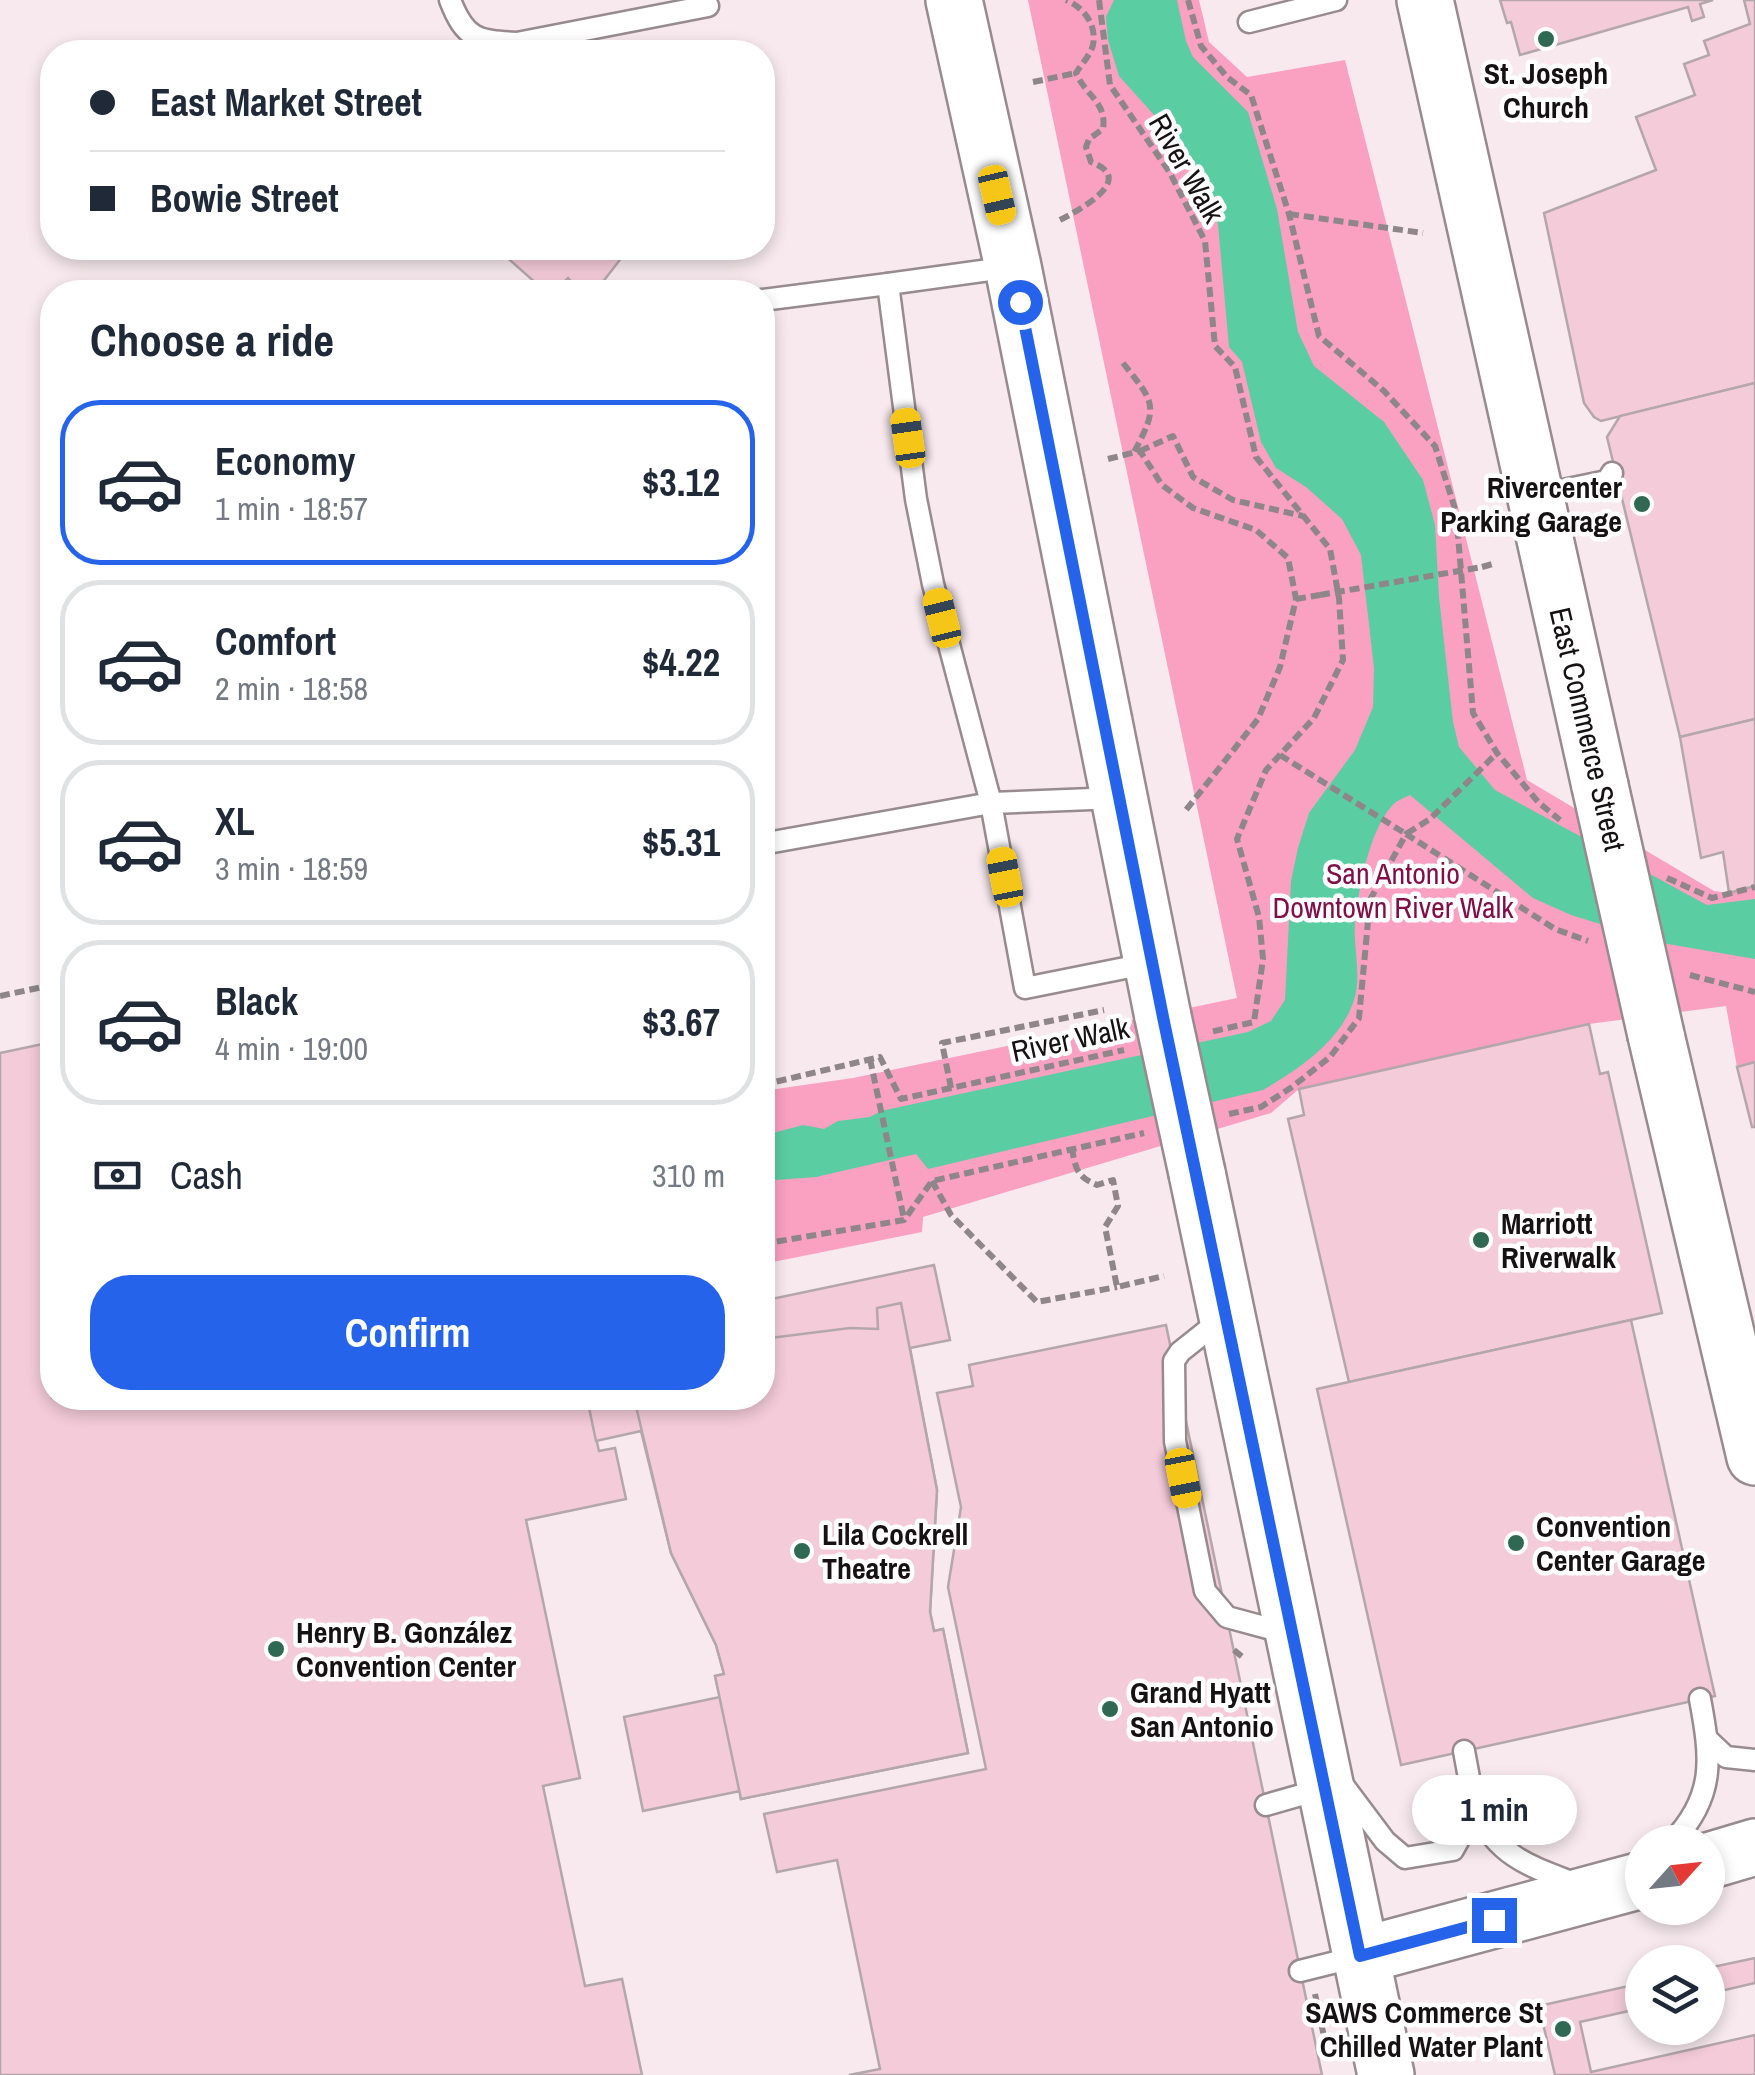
<!DOCTYPE html>
<meta charset="utf-8">
<style>
:root{--surface:#fff;--page:#f6f6f7;--text:#1f2937;--muted:#747a83;--line:#e0e1e3;--accent:#2563eb}
body{margin:0;font-family:"Archivo Narrow",sans-serif;background:var(--page);color:var(--text);height:100vh;display:flex;flex-direction:column;font-size:38px;white-space:nowrap}
*{box-sizing:border-box;margin:0}
p{font-size:32px;color:var(--muted)}
.icon{flex:none;width:55px;height:55px;fill:none;stroke:currentColor;stroke-width:2;stroke-linecap:round;stroke-linejoin:round}
.map{position:relative;flex:1;overflow:hidden}
.panel{position:absolute;left:40px;top:280px;width:735px;height:1130px;display:flex;flex-direction:column;background:var(--surface);border-radius:40px;box-shadow:0 5px 15px #0003}
.panel>*{flex:none}
.banner{position:absolute;left:40px;top:40px;width:735px;height:220px;border-radius:40px;box-shadow:0 5px 15px #0003;display:grid;align-content:center;height:220px;padding:0 50px;background:var(--surface)}
.needle{width:65px;rotate:63deg}
.buttons{position:absolute;left:1625px;top:1825px;display:grid;gap:20px}
.buttons a{display:grid;place-items:center;width:100px;height:100px;border-radius:50%;background:var(--surface);box-shadow:0 5px 15px #0003;font-size:50px}
.end{position:absolute;width:45px;height:45px;margin:-22px;border:12px solid #2563eb;background:#fff;box-shadow:0 0 0 5px #fff}
.from{border-radius:50%}
.bubble{position:absolute;height:70px;border-radius:35px;background:var(--surface);box-shadow:0 5px 15px #0003;font-size:32px;font-weight:700;line-height:70px;text-align:center}
.car{position:absolute;width:30px;height:60px;margin:-30px -15px;border-radius:12px;box-shadow:0 0 8px 2px #0007;background:linear-gradient(#f5c518 24%,#345 0 40%,#f5c518 0 76%,#345 0 86%,#f5c518 0)}
.banner b{display:flex;align-items:center;gap:35px;height:95px;font-size:38px}
.banner b+b{border-top:2px solid var(--line)}
.banner i{width:25px;height:25px;background:var(--text)}
ul{padding:0;list-style:none}
li{display:flex;align-items:center;gap:30px;height:165px;margin:0 20px 15px;padding:0 30px;border:5px solid var(--line);border-radius:40px}
li div{flex:1}
li b{display:block;font-size:38px}
li em{font-style:normal;font-weight:700}
li.on{border-color:var(--accent)}
li>.icon{width:90px;height:90px;stroke-width:1.5}
h2{padding:0 50px;font-size:45px;line-height:120px}
.pay{display:flex;align-items:center;gap:25px;height:110px;padding:0 50px;font-size:38px}
.pay p{margin-inline-start:auto}
.action{display:flex;gap:20px;margin-top:auto;padding:20px 50px}
.action a{flex:1;height:115px;border-radius:40px;background:var(--accent);color:#fff;font-size:40px;font-weight:700;line-height:115px;text-align:center}
.map>svg:first-child{display:block}
.green{fill:#faa0c1}
.water{fill:#5bcda2}
.building{fill:#f4cbd9;stroke:#b4a7ab;stroke-width:2.5}
.lines{fill:none;stroke-linecap:round;stroke-linejoin:round}
.lane-casing{stroke:#978b8e;stroke-width:25}
.secondary-casing{stroke:#978b8e;stroke-width:60}
.primary-casing{stroke:#978b8e;stroke-width:60}
.path{stroke:#8f8689;stroke-width:6;stroke-dasharray:10 5;stroke-linecap:butt}
.lane{stroke:#fff;stroke-width:20}
.secondary{stroke:#fff;stroke-width:55}
.primary{stroke:#fff;stroke-width:55}
.primary-bridge-casing{stroke:#978b8e;stroke-width:60;stroke-linecap:butt}
.path-bridge{stroke:#8f8689;stroke-width:6;stroke-dasharray:10 5;stroke-linecap:butt}
.primary-bridge{stroke:#fff;stroke-width:55}
.route{stroke:#2563eb;stroke-width:12}
.poi-dot{fill:#2f6953;stroke:#fff;stroke-width:4}
.labels{text-anchor:middle;dominant-baseline:central;stroke-width:9;stroke-linejoin:round;paint-order:stroke}
.poi-label{font-size:30px;font-weight:bold;fill:#161213;stroke:#fff;text-anchor:start}
.street-label{font-size:30px;fill:#161213;stroke:#fff}
.park-label{font-size:30px;fill:#7f0e49;stroke:#fff}
</style>
<div class="map">
<svg width="1755" height="2075" viewBox="0 0 1755 2075">
<rect width="100%" height="100%" fill="#f7e9ed"/>
<path class="green" d="M1028,0H1199L1209,42L1247,77L1345,60L1527,780L1714,891L1729,893L1755,886V1062L1737,1067L1726,1006L1589,1024L1299,1089L1271,1113L923,1217L922,1232L763,1264L762,1091L853,1078L1237,998Z"/>
<path class="water" d="M1114,0H1177L1186,41L1193,57L1248,112L1277,209L1298,332L1314,366L1384,422L1423,480L1435,525L1439,597L1453,722L1459,747L1495,790L1707,905L1755,899V959L1662,943L1571,915L1533,898L1410,795C1404,798 1395,801 1391,807C1369,832 1358,891 1355,923C1353,948 1362,975 1354,1000C1341,1041 1299,1069 1263,1090L928,1169L916,1154L816,1177L763,1181L762,1136L803,1125L824,1129L838,1121L870,1117L881,1111L1248,1032L1271,1021L1285,1000L1291,881L1298,848L1309,813L1355,750L1373,707L1374,668L1361,555L1342,519L1306,487L1276,468L1261,442L1242,362L1229,347L1218,224L1186,159L1155,116L1119,76L1108,40L1106,17Z"/>
<g class="building">
<path d="M1500,0H1713L1700,4L1704,17L1692,21L1688,7L1520,55L1511,22L1507,23Z"/>
<path d="M1744,0H1755V383L1601,421L1594,417L1584,403L1544,213L1656,170L1636,117L1695,95L1684,64L1709,55L1704,41L1750,24Z"/>
<path d="M488,248H629L595,292H581L568,278L553,292H546L503,254Z"/>
<path d="M1755,383V719L1680,737L1607,437L1620,416Z"/>
<path d="M1755,719V886L1729,893L1723,852L1701,858L1680,737Z"/>
<path d="M1589,1024L1600,1074L1608,1072L1662,1313L1349,1382L1288,1119L1304,1115L1299,1089Z"/>
<path d="M52,1042V1398H587L599,1451L615,1448L626,1499L526,1520L580,1778L543,1786L585,1986L622,1979L642,2075H0V1053Z"/>
<path d="M1755,1062V1127H1752L1737,1067Z"/>
<path d="M934,1265L950,1340L910,1348L937,1490L930,1612L934,1631L943,1629L968,1753L741,1799L740,1791L643,1811L624,1717L720,1697L715,1676L724,1674L716,1645L671,1553L641,1431L596,1441L587,1398H762V1301Z"/>
<path d="M901,1303L937,1490L930,1612L934,1631L943,1629L968,1753L741,1799L715,1676L724,1674L716,1645L671,1553L634,1398H762V1339L850,1328L878,1329L877,1308Z"/>
<path d="M1631,1320L1715,1696L1401,1765L1317,1389Z"/>
<path d="M1166,1325L1322,2075H849L880,2069L837,1860L777,1872L764,1814L986,1769L948,1587L961,1507L937,1393L973,1386L969,1365Z"/>
<path d="M1755,1958V1983L1708,1994V1968Z"/>
<path d="M1642,1983V2008L1580,2022L1591,2072L1755,2035V2075H1555L1539,2006Z"/>
</g>
<g class="lines">
<defs>
<g id="lane">
<path d="M450,0C465,39 477,41 517,43L708,6"/>
<path d="M1249,22L1336,0"/>
<path d="M762,300L888,284"/>
<path d="M1539,495L1607,481L1612,473"/>
<path d="M1117,798L991,803L1025,988L1150,963"/>
<path d="M762,844L991,803L933,584L916,499L888,284L1011,267"/>
<path d="M1224,1317L1180,1352L1174,1361L1175,1441L1205,1591L1227,1617L1286,1633"/>
<path d="M1707,1739L1726,1757L1755,1760"/>
<path d="M1343,1785L1385,1841L1405,1858L1453,1850L1475,1810L1464,1751"/>
<path d="M1266,1805L1322,1789"/>
<path d="M1475,1810C1501,1859 1530,1866 1579,1885"/>
<path d="M1672,1842C1716,1796 1711,1758 1700,1699"/>
<path d="M1300,1971L1356,1957"/>
</g>
<g id="secondary">
<path d="M1708,1861L1755,1847"/>
<path d="M1360,1956L1642,1880"/>
</g>
<g id="primary">
<path d="M954,0L1013,267L1163,1017"/>
<path d="M1425,0L1600,786"/>
<path d="M1656,1035L1755,1457"/>
<path d="M1197,1173L1386,2075"/>
</g>
</defs>
<use href="#lane" class="lane-casing"/>
<use href="#secondary" class="secondary-casing"/>
<use href="#primary" class="primary-casing"/>
<g class="path">
<path d="M1099,0L1110,85L1170,173L1205,241L1215,346L1235,367L1256,457L1330,549L1339,598L1343,660L1314,718L1266,770L1237,839L1259,917L1263,959L1254,1022L1210,1032"/>
<path d="M1188,0L1201,46L1227,77L1251,95L1289,214L1319,336L1384,391L1435,446L1456,512L1473,713L1497,753L1539,803L1560,820"/>
<path d="M1033,82L1076,73"/>
<path d="M1289,214L1423,233"/>
<path d="M1060,220C1079,210 1138,179 1091,162L1086,147L1089,139L1103,129C1107,102 1086,96 1076,73C1081,65 1091,54 1093,45C1097,24 1083,7 1066,0"/>
<path d="M1123,363C1155,403 1159,406 1134,452"/>
<path d="M1140,451L1173,436L1193,477L1233,500L1303,516"/>
<path d="M1108,459L1140,451L1162,485L1193,508L1256,530L1288,558L1296,599L1280,667L1258,719L1186,810"/>
<path d="M1482,567L1496,563"/>
<path d="M1296,599L1320,595"/>
<path d="M1280,755L1406,834L1430,819L1497,753"/>
<path d="M1667,878L1712,898L1755,887"/>
<path d="M1690,975L1755,992"/>
<path d="M0,996L52,985"/>
<path d="M870,1059L904,1219"/>
<path d="M762,1085L880,1057L901,1099L1124,1050"/>
<path d="M951,1088L942,1043L1104,1010"/>
<path d="M1229,1114L1261,1107L1292,1087L1330,1057L1359,1018L1370,900L1406,834L1555,929L1588,941"/>
<path d="M1072,1148C1075,1168 1077,1177 1097,1185L1113,1180L1118,1206L1105,1227L1117,1287L1164,1276"/>
<path d="M932,1181L951,1215L1037,1302L1117,1287"/>
<path d="M762,1244L904,1220L932,1181L1144,1133"/>
<path d="M1234,1650L1245,1659"/>
<path d="M1315,1994L1326,2046"/>
</g>
<use href="#lane" class="lane"/>
<use href="#secondary" class="secondary"/>
<use href="#primary" class="primary"/>
<defs>
<g id="primary-bridge">
<path d="M1600,786L1656,1035"/>
<path d="M1163,1017L1197,1173"/>
</g>
</defs>
<use href="#primary-bridge" class="primary-bridge-casing"/>
<path class="path-bridge" d="M1320,595L1482,567"/>
<use href="#primary-bridge" class="primary-bridge"/>
</g>
<g class="lines">
<path class="route" d="M1020,302L1163,1017L1360,1956L1494,1920"/>
</g>
<g class="poi-dot">
<circle cx="1546" cy="39" r="10"/>
<circle cx="1642" cy="504" r="10"/>
<circle cx="1481" cy="1240" r="10"/>
<circle cx="1516" cy="1543" r="10"/>
<circle cx="802" cy="1551" r="10"/>
<circle cx="276" cy="1649" r="10"/>
<circle cx="1110" cy="1709" r="10"/>
<circle cx="1563" cy="2029" r="10"/>
</g>
<g class="labels">
<g class="poi-label">
<text x="1546" y="73" text-anchor="middle">St. Joseph<tspan x="1546" dy="34">Church</tspan></text>
<text x="1622" y="487" text-anchor="end">Rivercenter<tspan x="1622" dy="34">Parking Garage</tspan></text>
<text x="1501" y="1223">Marriott<tspan x="1501" dy="34">Riverwalk</tspan></text>
<text x="1536" y="1526">Convention<tspan x="1536" dy="34">Center Garage</tspan></text>
<text x="822" y="1534">Lila Cockrell<tspan x="822" dy="34">Theatre</tspan></text>
<text x="296" y="1632">Henry B. González<tspan x="296" dy="34">Convention Center</tspan></text>
<text x="1130" y="1692">Grand Hyatt<tspan x="1130" dy="34">San Antonio</tspan></text>
<text x="1543" y="2012" text-anchor="end">SAWS Commerce St<tspan x="1543" dy="34">Chilled Water Plant</tspan></text>
</g>
<g class="street-label">
<text transform="translate(1187 168) rotate(60)">River Walk</text>
<text transform="translate(1588 729) rotate(77)">East Commerce Street</text>
<text transform="translate(1070 1039) rotate(-12)">River Walk</text>
</g>
<g class="park-label">
<text x="1393" y="873">San Antonio<tspan x="1393" dy="34">Downtown River Walk</tspan></text>
</g>
</g>
</svg>
<div class="buttons">
<a><svg class="needle" viewBox="-14 -14 28 28"><path d="M0-13l5 13h-10z" fill="#e53935"/><path d="M0 13l5-13h-10z" fill="#747a83"/></svg></a>
<a><svg class="icon" aria-label="layers" viewBox="0 0 24 24"><path d="M12 4l9 5-9 5-9-5zM3 14l9 5 9-5"/></svg></a>
</div>
<i class="end from" style="left:1020px;top:302px"></i>
<i class="end" style="left:1494px;top:1920px"></i>
<div class="bubble" style="left:1412px;top:1775px;width:165px">1 min</div>
<i class="car" style="left:997px;top:195px;rotate:167deg"></i>
<i class="car" style="left:908px;top:438px;rotate:352deg"></i>
<i class="car" style="left:942px;top:618px;rotate:346deg"></i>
<i class="car" style="left:1005px;top:877px;rotate:349deg"></i>
<i class="car" style="left:1183px;top:1478px;rotate:169deg"></i>
<div class="banner">
<b><i class="from"></i>East Market Street</b>
<b><i></i>Bowie Street</b>
</div>
<section class="panel">
<h2>Choose a ride</h2>
<ul>
<li class="on"><svg class="icon" aria-label="car" viewBox="0 0 24 24"><path d="M5 17H2v-5l4-1 3-4h7l3 4 3 1v5h-3M9 17h6M6 11h13"/><circle cx="7" cy="17" r="2"/><circle cx="17" cy="17" r="2"/></svg><div><b>Economy</b><p>1 min · 18:57</p></div><em>$3.12</em></li>
<li><svg class="icon" aria-label="car" viewBox="0 0 24 24"><path d="M5 17H2v-5l4-1 3-4h7l3 4 3 1v5h-3M9 17h6M6 11h13"/><circle cx="7" cy="17" r="2"/><circle cx="17" cy="17" r="2"/></svg><div><b>Comfort</b><p>2 min · 18:58</p></div><em>$4.22</em></li>
<li><svg class="icon" aria-label="car" viewBox="0 0 24 24"><path d="M5 17H2v-5l4-1 3-4h7l3 4 3 1v5h-3M9 17h6M6 11h13"/><circle cx="7" cy="17" r="2"/><circle cx="17" cy="17" r="2"/></svg><div><b>XL</b><p>3 min · 18:59</p></div><em>$5.31</em></li>
<li><svg class="icon" aria-label="car" viewBox="0 0 24 24"><path d="M5 17H2v-5l4-1 3-4h7l3 4 3 1v5h-3M9 17h6M6 11h13"/><circle cx="7" cy="17" r="2"/><circle cx="17" cy="17" r="2"/></svg><div><b>Black</b><p>4 min · 19:00</p></div><em>$3.67</em></li>
</ul>
<div class="pay"><svg class="icon" aria-label="cash" viewBox="0 0 24 24"><path d="M3 7h18v10H3z"/><circle cx="12" cy="12" r="2"/></svg>Cash<p>310 m</p></div>
<div class="action"><a>Confirm</a></div>
</section>
</div>
